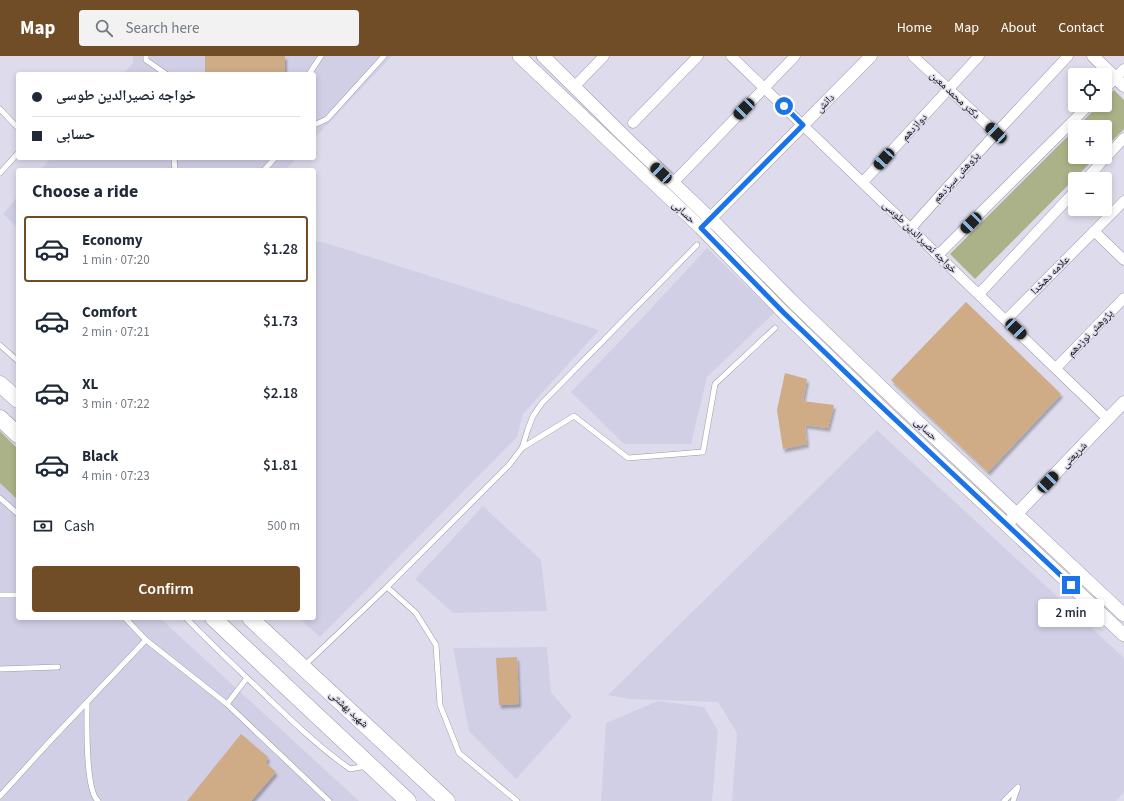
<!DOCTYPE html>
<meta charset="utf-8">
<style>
:root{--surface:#fff;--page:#f2f2f3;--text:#1f2937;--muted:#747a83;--line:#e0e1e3;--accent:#704d26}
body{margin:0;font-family:"Source Sans 3","Noto Naskh Arabic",sans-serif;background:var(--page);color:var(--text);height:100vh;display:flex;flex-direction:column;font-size:15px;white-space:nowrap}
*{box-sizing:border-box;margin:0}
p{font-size:13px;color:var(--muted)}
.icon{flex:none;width:22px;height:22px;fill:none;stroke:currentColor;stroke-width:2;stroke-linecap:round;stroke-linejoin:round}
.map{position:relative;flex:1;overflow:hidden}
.details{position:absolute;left:16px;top:112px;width:300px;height:452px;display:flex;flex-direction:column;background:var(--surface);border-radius:4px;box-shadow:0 2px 6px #0003}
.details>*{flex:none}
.guide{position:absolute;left:16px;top:16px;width:300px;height:88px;border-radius:4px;box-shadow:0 2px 6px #0003;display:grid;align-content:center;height:88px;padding:0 16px;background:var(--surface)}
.fabs{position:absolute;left:1068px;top:12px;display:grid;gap:8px}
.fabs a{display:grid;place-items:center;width:44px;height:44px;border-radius:4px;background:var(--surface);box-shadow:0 2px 6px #0003;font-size:20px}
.end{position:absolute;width:18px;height:18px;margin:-9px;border:5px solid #1a73e8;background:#fff;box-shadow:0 0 0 2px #fff}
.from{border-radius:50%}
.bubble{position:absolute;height:28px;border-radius:4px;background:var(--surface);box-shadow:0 2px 6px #0003;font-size:13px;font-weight:600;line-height:28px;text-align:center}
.car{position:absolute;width:12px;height:24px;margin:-12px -6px;border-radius:5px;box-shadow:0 0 3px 1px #0007;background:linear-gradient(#222 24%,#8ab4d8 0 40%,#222 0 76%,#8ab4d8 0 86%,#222 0)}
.guide b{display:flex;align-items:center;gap:14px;height:38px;font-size:15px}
.guide b+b{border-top:1px solid var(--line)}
.guide i{width:10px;height:10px;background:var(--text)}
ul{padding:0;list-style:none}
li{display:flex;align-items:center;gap:12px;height:66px;margin:0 8px 6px;padding:0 8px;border:2px solid transparent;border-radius:4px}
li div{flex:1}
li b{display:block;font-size:15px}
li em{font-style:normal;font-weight:600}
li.current{border-color:var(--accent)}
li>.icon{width:36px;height:36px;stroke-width:1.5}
h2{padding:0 16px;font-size:18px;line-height:48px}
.pay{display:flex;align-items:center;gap:10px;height:44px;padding:0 16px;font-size:15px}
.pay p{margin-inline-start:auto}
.action{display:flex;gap:8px;margin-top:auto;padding:8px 16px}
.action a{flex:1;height:46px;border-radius:4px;background:var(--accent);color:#fff;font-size:16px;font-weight:600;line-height:46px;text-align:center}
header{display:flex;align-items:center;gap:24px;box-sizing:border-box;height:56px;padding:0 20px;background:var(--accent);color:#fff}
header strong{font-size:19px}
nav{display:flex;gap:22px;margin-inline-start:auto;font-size:14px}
.search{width:280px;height:36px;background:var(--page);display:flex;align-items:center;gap:10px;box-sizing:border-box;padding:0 14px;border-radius:4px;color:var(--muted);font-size:15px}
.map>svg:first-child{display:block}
.built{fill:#d1cfe6}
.green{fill:#acb288}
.building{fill:#cfab86;filter:url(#shadow)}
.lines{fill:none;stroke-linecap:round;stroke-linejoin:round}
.service-casing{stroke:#9a99a8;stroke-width:6}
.minor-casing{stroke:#9a99a8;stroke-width:11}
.tertiary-casing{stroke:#9a99a8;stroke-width:13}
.secondary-casing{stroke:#9a99a8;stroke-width:14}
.trunk-casing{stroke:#9a99a8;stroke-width:17}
.service{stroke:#fff;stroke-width:5}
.minor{stroke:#fff;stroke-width:10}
.tertiary{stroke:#fff;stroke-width:12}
.secondary{stroke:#fff;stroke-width:13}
.trunk{stroke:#fff;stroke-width:16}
.route{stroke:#1a73e8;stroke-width:5}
.labels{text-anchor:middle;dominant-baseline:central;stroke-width:3;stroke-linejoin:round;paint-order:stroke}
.street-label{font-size:11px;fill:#111116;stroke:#dedcec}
</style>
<header>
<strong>Map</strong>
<div class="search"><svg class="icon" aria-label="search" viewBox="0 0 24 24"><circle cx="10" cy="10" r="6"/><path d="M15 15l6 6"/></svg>Search here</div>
<nav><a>Home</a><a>Map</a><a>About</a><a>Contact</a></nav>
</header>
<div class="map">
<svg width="1124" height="745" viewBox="0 0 1124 745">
<defs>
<filter id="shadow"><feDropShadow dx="2" dy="3.5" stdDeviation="1" flood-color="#0004"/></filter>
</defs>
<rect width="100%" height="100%" fill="#dedcec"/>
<g class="built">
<path d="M133,0H392L314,83V18H123L133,7Z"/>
<path d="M51,102H297L285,114H40Z"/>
<path d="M18,140V172L3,158Z"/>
<path d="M314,186H323L599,274L523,358L517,381L320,581L299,562H314Z"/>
<path d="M707,192L774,257L707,321L691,388H624L571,336L643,261Z"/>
<path d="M877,374L1124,602V736L1116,745H732L737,677L718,646L629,643L608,639Z"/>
<path d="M0,413L18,430V562H160L359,745H0Z"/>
<path d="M483,450L541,504L547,555L453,557L415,523Z"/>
<path d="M547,591L551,636L572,661L516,723L469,675L453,592Z"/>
<path d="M658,645L704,651L718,675L712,745H601L606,667Z"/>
</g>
<g class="green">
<path d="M1114,34L1124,44V73L1105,92V71H1077L1099,49H1105V43Z"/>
<path d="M1075,73V101H1096L975,223L950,198Z"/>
<path d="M0,375L18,393V444L0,427Z"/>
</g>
<g class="building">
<rect x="205" y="0" width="80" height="18"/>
<path d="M966,246L1061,338L988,416L891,324Z"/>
<path d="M785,317L807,323L803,345L834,349L828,372L805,369L807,388L783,393L777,354Z"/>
<path d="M517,601L519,648L499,649L496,602Z"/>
<path d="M241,678L268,701L266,707L276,716L251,745H187Z"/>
</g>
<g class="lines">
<defs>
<g id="service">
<path d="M146,0V4L166,18"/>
<path d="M309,18L321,0"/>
<path d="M0,53L18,72"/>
<path d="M314,69L327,63L384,0"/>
<path d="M174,102L175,114"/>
<path d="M264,114L275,102"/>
<path d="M0,117L18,97"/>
<path d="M0,289L18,305"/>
<path d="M522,392L574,360L628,402L703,396L715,328L775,272"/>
<path d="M0,442L18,458"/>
<path d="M387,531L416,557L436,589L440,649L459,697L517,745"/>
<path d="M0,539H18"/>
<path d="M125,562L146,584"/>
<path d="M186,562C212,589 240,615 267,641C293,666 320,692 350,713L366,710"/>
<path d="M304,610L387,531L509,409L522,392L528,373L533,360L542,347L697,189"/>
<path d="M0,613L58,611"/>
<path d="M87,648C87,666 85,734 98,745"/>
<path d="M227,648L247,622"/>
<path d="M0,740L51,684L146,584L227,648L329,745"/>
<path d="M1004,745L1018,731L1013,745"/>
</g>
<g id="minor">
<path d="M731,0L1108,363"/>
<path d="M913,0L996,77"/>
<path d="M574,31L604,0"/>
<path d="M1105,33L1124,13"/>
<path d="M633,67L698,0"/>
<path d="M1086,123L1124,82"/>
<path d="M863,126L979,0"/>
<path d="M673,127L795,0"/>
<path d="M911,172L996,77L1068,0"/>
<path d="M1094,175L1124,204"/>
<path d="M938,199L1089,49"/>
<path d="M979,238L1075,135"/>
<path d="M1006,264L1124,145"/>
<path d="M1056,312L1124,242"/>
</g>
<g id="tertiary">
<path d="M1093,0L1124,30"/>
<path d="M703,170L871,0"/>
<path d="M1006,469L1124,346"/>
</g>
<g id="secondary">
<path d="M519,0L701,172L784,257L888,358L1124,579"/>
<path d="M543,0L628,84L718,170L791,244L899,348L1124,559"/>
</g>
<g id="trunk">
<path d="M0,328L18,344"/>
<path d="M0,362L18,379"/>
<path d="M213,562L408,745"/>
<path d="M250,562L447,745"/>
</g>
</defs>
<use href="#service" class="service-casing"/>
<use href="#minor" class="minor-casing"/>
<use href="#tertiary" class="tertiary-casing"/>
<use href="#secondary" class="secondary-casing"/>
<use href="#trunk" class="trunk-casing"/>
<use href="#service" class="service"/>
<use href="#minor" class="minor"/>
<use href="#tertiary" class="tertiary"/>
<use href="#secondary" class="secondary"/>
<use href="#trunk" class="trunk"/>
</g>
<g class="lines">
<path class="route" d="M784,50L803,69L701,172L784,257L867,337L1071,529"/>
</g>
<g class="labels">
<g class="street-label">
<text transform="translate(955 39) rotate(43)">دکتر محمد معین</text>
<text transform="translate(825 47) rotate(-45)">دانش</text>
<text transform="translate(914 71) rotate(-48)">دوازدهم</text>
<text transform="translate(956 121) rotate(-48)">پژوهش سیزدهم</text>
<text transform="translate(684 156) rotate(43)">حسابی</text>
<text transform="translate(920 181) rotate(44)">خواجه نصیرالدین طوسی</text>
<text transform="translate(1050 219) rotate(-45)">علامه دهخدا</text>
<text transform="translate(1090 277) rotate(-46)">پژوهش نوزدهم</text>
<text transform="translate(926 373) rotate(43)">حسابی</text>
<text transform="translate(1074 399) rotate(-46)">شریعتی</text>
<text transform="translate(349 653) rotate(43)">شهید بهشتی</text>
</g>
</g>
</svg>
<div class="fabs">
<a><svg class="icon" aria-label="locate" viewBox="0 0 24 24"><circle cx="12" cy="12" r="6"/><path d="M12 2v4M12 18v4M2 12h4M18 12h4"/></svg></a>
<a>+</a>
<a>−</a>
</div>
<i class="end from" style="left:784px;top:50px"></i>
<i class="end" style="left:1071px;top:529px"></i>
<div class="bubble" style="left:1038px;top:543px;width:66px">2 min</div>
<i class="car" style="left:744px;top:53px;rotate:224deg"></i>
<i class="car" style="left:996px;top:77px;rotate:313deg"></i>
<i class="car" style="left:884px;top:103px;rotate:222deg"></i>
<i class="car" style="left:661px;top:117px;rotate:313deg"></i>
<i class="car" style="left:971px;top:167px;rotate:225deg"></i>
<i class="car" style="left:1016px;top:273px;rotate:134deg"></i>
<i class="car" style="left:1048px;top:426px;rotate:44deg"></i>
<div class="guide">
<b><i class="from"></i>خواجه نصیرالدین طوسی</b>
<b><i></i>حسابی</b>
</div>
<section class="details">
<h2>Choose a ride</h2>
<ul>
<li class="current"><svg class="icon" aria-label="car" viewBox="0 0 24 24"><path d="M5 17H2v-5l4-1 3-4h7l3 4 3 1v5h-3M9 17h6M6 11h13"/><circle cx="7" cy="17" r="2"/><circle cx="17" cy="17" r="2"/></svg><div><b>Economy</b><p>1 min · 07:20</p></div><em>$1.28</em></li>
<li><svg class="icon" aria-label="car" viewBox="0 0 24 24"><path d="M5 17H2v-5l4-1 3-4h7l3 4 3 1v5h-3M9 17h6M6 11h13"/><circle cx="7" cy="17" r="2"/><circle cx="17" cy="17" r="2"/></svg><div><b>Comfort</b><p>2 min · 07:21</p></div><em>$1.73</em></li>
<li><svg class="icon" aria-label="car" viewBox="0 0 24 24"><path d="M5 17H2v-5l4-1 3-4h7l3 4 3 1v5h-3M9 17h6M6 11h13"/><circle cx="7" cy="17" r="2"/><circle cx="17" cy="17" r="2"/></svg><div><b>XL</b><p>3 min · 07:22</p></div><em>$2.18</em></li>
<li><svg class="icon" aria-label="car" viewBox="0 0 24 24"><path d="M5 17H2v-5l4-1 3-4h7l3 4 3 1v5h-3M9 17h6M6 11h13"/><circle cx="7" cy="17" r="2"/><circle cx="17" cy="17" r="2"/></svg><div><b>Black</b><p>4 min · 07:23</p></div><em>$1.81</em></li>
</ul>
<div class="pay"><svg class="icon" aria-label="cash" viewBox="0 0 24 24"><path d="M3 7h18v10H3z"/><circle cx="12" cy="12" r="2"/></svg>Cash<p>500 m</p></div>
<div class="action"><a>Confirm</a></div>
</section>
</div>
